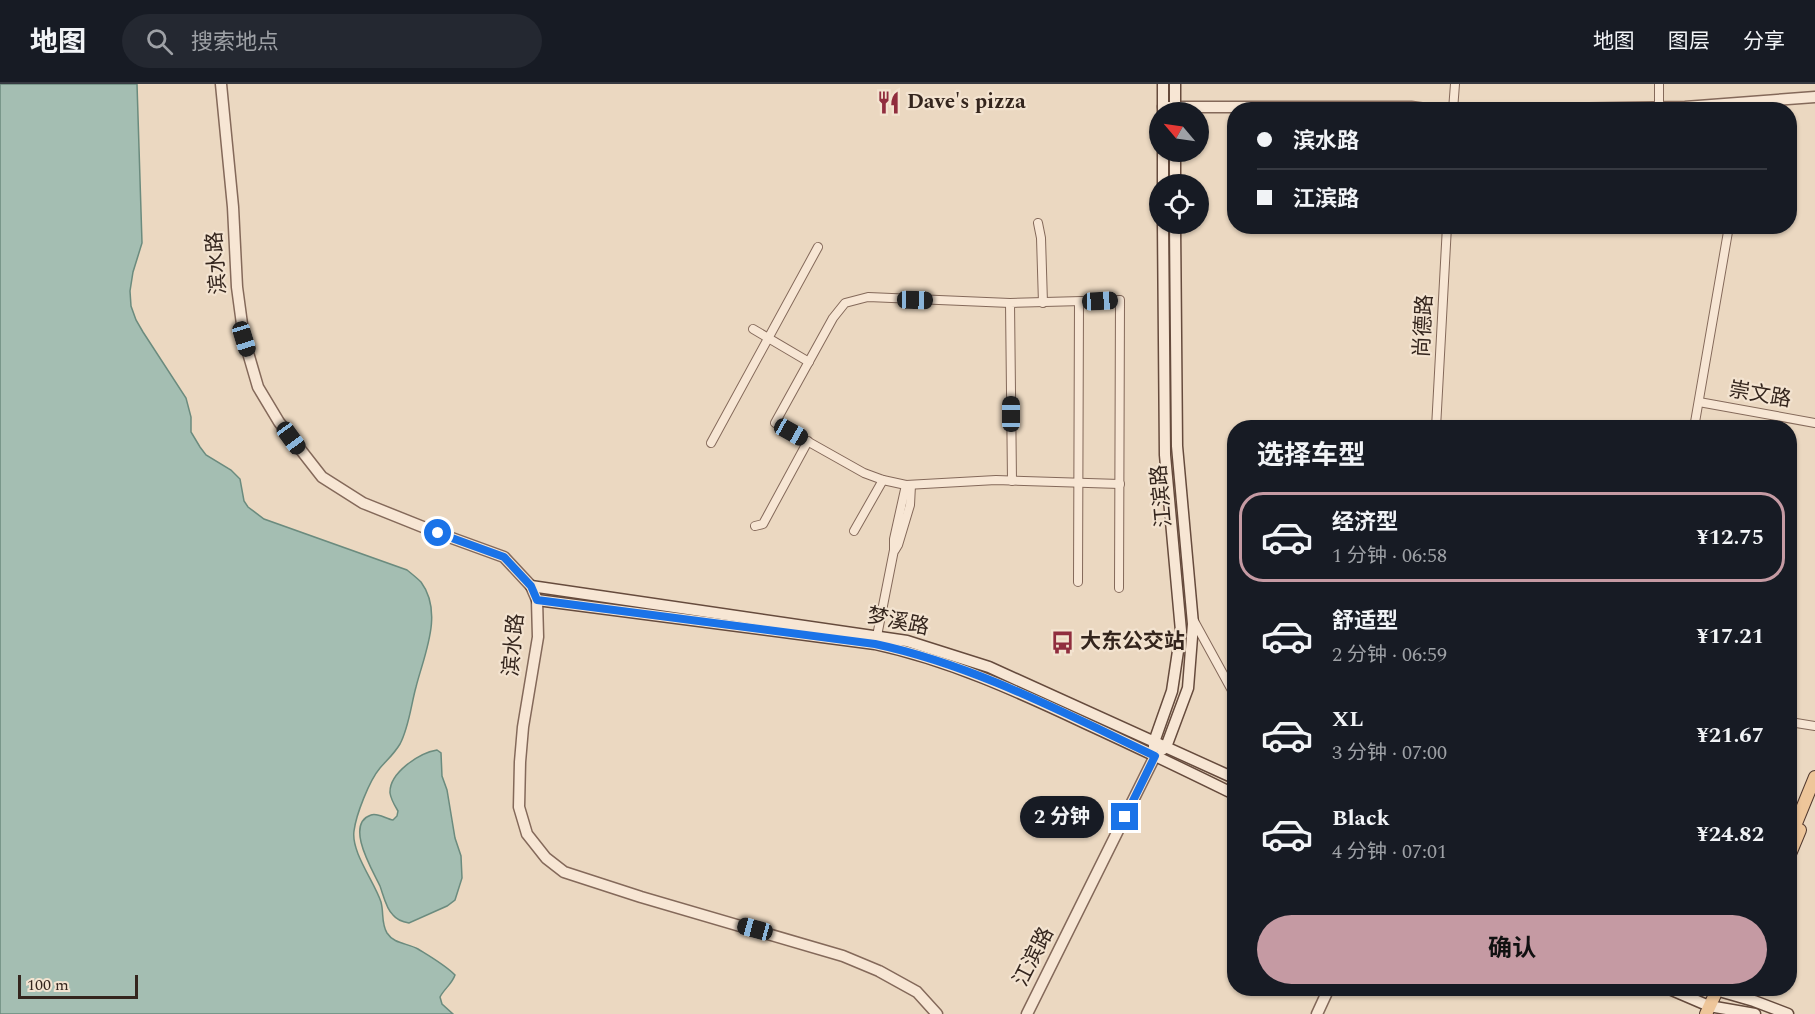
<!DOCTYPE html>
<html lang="zh">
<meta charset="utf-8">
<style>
:root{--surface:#171b24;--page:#242831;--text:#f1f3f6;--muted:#9ea1a6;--line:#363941;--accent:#c59aa3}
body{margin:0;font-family:Spectral,"Noto Sans SC",serif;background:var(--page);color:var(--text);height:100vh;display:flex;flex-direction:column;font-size:22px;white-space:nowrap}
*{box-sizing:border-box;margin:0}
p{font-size:20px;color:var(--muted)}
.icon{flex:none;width:33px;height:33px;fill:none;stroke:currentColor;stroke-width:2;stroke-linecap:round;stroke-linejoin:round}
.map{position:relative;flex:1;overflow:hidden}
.side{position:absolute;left:1227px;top:336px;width:570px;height:576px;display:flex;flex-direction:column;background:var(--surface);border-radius:24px;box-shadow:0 2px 4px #0004}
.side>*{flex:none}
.banner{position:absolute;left:1227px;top:18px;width:570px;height:132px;border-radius:24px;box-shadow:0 2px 4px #0004;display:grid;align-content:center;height:132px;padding:0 30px;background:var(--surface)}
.needle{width:39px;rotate:299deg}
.tools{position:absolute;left:1149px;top:18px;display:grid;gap:12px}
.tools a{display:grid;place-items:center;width:60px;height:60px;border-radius:50%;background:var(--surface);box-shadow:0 2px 4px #0004;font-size:30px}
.scale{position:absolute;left:18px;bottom:15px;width:120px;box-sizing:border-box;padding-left:6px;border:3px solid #34251d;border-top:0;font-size:16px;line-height:21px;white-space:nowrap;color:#34251d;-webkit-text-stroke:4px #f3e3d0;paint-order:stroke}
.end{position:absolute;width:27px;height:27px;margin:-14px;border:8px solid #1a73e8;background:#fff;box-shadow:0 0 0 3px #fff}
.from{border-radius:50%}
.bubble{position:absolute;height:42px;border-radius:21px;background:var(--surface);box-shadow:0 2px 4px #0004;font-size:20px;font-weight:700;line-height:42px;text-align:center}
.car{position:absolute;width:18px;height:36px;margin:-18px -9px;border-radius:8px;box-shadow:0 0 4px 2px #0007;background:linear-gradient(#222 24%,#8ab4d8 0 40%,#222 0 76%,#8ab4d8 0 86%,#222 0)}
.banner b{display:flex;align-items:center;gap:21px;height:57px;font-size:22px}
.banner b+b{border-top:2px solid var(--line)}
.banner i{width:15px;height:15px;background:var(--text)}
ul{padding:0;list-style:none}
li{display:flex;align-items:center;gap:18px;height:90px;margin:0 12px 9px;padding:0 18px;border:3px solid transparent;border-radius:24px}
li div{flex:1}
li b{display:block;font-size:22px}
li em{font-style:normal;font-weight:700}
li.current{border-color:var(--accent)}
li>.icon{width:54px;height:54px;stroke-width:1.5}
h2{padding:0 30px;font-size:27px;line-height:72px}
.button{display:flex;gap:12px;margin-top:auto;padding:12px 30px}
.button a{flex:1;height:69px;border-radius:36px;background:var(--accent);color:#111;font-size:24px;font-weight:700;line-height:69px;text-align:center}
header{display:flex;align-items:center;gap:36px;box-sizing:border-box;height:84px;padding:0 30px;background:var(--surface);border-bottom:2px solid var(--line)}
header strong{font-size:28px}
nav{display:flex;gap:33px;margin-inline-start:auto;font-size:21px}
.search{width:420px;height:54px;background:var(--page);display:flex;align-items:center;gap:15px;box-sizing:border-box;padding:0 21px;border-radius:33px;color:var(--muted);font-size:22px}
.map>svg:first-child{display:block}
.water{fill:#a4beb2;stroke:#6b8b7e;stroke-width:1.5}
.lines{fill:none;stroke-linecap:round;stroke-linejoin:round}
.minor-casing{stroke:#84695a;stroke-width:10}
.tertiary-casing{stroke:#84695a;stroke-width:13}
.secondary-casing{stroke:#664b3d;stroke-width:13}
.primary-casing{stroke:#52392e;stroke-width:14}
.minor{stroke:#f7e6d4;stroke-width:8}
.tertiary{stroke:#f7e6d4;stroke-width:10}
.secondary{stroke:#f7e6d4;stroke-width:10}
.primary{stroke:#eec69a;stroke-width:12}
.route{stroke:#1a73e8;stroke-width:8}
.labels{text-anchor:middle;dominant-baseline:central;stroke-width:4.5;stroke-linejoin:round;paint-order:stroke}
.poi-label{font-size:21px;font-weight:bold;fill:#34251d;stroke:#f3e3d0;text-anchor:start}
.street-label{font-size:21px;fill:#34251d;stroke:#f3e3d0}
</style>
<header>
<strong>地图</strong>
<div class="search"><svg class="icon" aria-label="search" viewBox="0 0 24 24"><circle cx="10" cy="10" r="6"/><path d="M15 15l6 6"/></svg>搜索地点</div>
<nav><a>地图</a><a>图层</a><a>分享</a></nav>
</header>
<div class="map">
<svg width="1815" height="930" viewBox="0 0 1815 930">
<rect width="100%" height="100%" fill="#ebd8c1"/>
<g class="water">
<path d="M0,0H137L142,159L133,188L130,207L131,222L136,236L143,248L186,314L191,333V348L200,363L206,371L231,386L240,395L244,417L248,423L264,435L407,486C412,490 417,494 421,498C444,529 424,571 416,603C411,621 409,643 400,660C394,670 387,676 380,684C369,697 356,731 354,747C351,768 374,797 381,818C384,829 381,839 387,849C394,860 407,859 418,865C431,873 445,881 455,891C452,900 444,905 440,913L442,920L453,930H0Z"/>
<path d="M437,666L441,669L442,692L447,706L455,754L461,772L462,794L455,816L447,822L409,839C403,838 397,836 393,831C386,825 383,810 380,802C373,787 344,740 371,731C377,728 386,735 393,736L397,732L398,727C395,722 391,716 390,709C389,689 419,669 437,666Z"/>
</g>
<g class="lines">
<defs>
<g id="minor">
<path d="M1659,23V0"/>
<path d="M1453,26L1455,0"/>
<path d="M1038,139L1041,154L1043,219"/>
<path d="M1010,219L868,213L845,219L833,234L775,339L864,389L883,396L906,401L996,396L1120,400"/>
<path d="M753,245L809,278"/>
<path d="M1699,318L1815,339"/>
<path d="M1436,344L1447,142"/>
<path d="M1694,344L1729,142"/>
<path d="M711,359L818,163"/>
<path d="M1012,397L1010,219L1120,216L1119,504"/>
<path d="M755,442L763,440L808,357"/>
<path d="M854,447L883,396"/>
<path d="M895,466L898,461L910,421L911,401"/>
<path d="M1078,498L1079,218"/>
<path d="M1194,537L1234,610"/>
<path d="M876,557L894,466V455L906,401"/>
<path d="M1790,638L1815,642"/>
</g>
<g id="tertiary">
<path d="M221,0L233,123L237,203L244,255L258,303L279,338L322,393L363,419L438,449L504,473L531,502L537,516L538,553L523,643L520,678L519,723L527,750L546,774L564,788L641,813L843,872L879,887L917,908L937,930"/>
<path d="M1163,23H1411L1433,26"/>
<path d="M1500,26L1685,23L1815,13"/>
<path d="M1027,930L1155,672"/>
<path d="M1317,930L1329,904"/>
</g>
<g id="secondary">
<path d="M1163,0V28"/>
<path d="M1175,0V28"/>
<path d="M1163,100V68"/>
<path d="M1175,100V68"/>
<path d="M531,502L907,557L989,583L1234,694"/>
<path d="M537,516L875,560C949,576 1017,607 1085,639C1135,662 1185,686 1234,710"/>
<path d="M1154,663V658L1172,607L1181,547L1165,371L1163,140"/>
<path d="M1162,666L1166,663L1188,604L1193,540L1177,362L1175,140"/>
<path d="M1667,904L1709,922L1755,930"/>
<path d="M1709,904L1754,917L1788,930"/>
</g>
<g id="primary">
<path d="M1790,754L1815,693"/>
<path d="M1790,770L1800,746"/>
<path d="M1706,930L1718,904"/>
</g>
</defs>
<use href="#minor" class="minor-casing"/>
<use href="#tertiary" class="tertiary-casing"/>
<use href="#secondary" class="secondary-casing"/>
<use href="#primary" class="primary-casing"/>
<use href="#minor" class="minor"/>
<use href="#tertiary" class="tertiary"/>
<use href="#secondary" class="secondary"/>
<use href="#primary" class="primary"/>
</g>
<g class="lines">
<path class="route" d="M438,449L504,473L531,502L537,516L875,560C974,581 1064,629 1155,672L1125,733"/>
</g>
<defs>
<symbol id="restaurant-bare" viewBox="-9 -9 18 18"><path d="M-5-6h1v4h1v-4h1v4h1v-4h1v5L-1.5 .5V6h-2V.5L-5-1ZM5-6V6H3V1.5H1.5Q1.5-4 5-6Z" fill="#902d3e" stroke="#f3e3d0" stroke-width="2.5" paint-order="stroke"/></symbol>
<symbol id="bus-bare" viewBox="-9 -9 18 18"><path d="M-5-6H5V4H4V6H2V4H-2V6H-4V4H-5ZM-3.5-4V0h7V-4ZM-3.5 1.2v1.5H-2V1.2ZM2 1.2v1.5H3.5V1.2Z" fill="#902d3e" stroke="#f3e3d0" stroke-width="2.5" paint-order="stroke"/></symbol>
</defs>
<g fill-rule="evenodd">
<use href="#restaurant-bare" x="872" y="2" width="33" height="33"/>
<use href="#bus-bare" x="1046" y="542" width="33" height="33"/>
</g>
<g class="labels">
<g class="poi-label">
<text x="907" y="18">Dave's pizza</text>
<text x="1080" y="558">大东公交站</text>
</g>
<g class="street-label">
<text transform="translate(217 179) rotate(-94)">滨水路</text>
<text transform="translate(1424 242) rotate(-87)">尚德路</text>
<text transform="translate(1760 311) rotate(10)">崇文路</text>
<text transform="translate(1162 412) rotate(-95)">江滨路</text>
<text transform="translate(898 538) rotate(12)">梦溪路</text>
<text transform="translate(514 561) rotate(-85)">滨水路</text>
<text transform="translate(1034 873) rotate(-63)">江滨路</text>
</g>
</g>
</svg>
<div class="tools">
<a><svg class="needle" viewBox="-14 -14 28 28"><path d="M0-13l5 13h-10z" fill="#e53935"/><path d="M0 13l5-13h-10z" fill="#9ea1a6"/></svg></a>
<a><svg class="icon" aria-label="locate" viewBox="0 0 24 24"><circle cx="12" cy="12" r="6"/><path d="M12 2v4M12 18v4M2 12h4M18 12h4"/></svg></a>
</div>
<div class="scale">100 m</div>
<i class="end from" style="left:438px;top:449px"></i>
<i class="end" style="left:1125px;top:733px"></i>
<div class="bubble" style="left:1020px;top:712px;width:84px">2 分钟</div>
<i class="car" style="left:915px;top:216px;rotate:91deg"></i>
<i class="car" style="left:1100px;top:217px;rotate:87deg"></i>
<i class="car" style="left:244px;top:255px;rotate:163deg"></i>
<i class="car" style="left:1011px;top:330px;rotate:0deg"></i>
<i class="car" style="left:791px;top:348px;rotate:119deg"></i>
<i class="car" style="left:291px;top:354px;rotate:144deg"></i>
<i class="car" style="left:755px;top:845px;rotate:285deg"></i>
<div class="banner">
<b><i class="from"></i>滨水路</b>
<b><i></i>江滨路</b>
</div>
<section class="side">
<h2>选择车型</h2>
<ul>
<li class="current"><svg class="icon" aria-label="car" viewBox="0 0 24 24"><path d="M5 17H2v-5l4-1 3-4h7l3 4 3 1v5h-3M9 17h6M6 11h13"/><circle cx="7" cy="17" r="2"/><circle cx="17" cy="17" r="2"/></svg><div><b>经济型</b><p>1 分钟 · 06:58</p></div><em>¥12.75</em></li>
<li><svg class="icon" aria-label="car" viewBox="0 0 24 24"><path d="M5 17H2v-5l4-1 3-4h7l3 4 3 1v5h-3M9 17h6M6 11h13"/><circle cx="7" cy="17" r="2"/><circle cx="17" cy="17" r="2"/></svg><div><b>舒适型</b><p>2 分钟 · 06:59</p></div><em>¥17.21</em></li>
<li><svg class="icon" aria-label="car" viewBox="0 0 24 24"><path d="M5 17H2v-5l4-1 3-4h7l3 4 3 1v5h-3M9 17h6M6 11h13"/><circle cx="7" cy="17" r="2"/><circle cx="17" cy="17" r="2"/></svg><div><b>XL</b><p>3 分钟 · 07:00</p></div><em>¥21.67</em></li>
<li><svg class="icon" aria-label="car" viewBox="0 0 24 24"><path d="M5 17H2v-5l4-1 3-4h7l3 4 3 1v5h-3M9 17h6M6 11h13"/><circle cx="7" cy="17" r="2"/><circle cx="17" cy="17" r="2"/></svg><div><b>Black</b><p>4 分钟 · 07:01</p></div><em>¥24.82</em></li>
</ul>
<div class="button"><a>确认</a></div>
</section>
</div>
